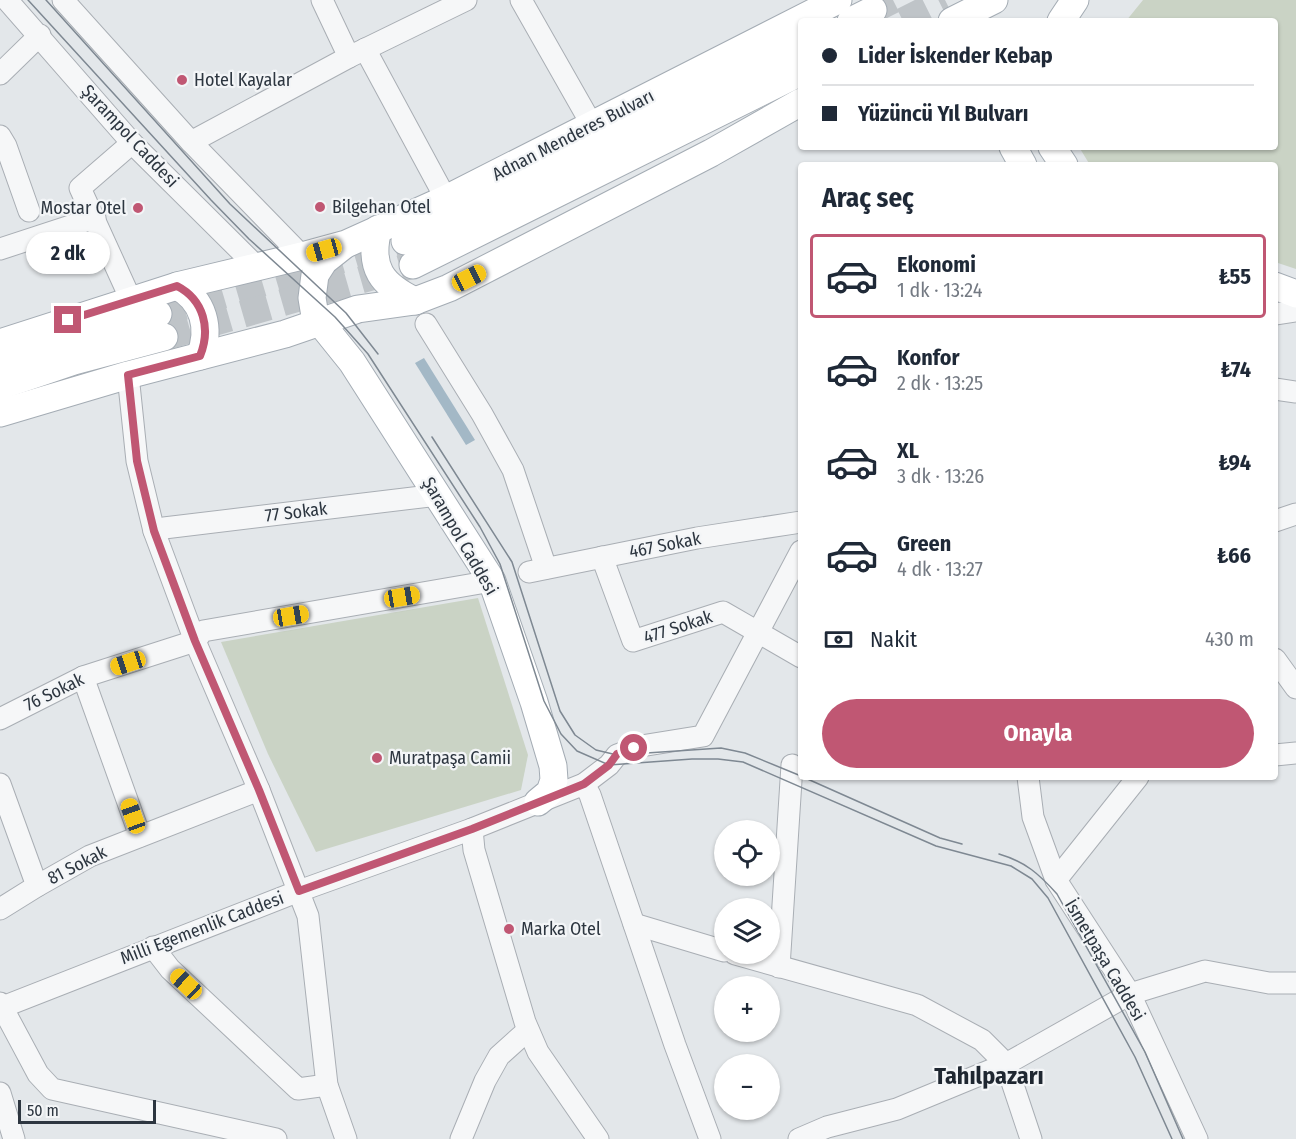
<!DOCTYPE html>
<html lang="tr">
<meta charset="utf-8">
<style>
:root{--surface:#fff;--page:#f6f6f7;--text:#1f2937;--muted:#747a83;--line:#e0e1e3;--accent:#c05773}
body{margin:0;font-family:"Fira Sans Condensed",sans-serif;background:var(--page);color:var(--text);height:100vh;display:flex;flex-direction:column;font-size:22px;white-space:nowrap}
*{box-sizing:border-box;margin:0}
p{font-size:20px;color:var(--muted)}
.icon{flex:none;width:33px;height:33px;fill:none;stroke:currentColor;stroke-width:2;stroke-linecap:round;stroke-linejoin:round}
.map{position:relative;flex:1;overflow:hidden}
.side{position:absolute;left:798px;top:162px;width:480px;height:618px;display:flex;flex-direction:column;background:var(--surface);border-radius:6px;box-shadow:0 2px 4px #0004}
.side>*{flex:none}
.top-card{position:absolute;left:798px;top:18px;width:480px;height:132px;border-radius:6px;box-shadow:0 2px 4px #0004;display:grid;align-content:center;height:132px;padding:0 24px;background:var(--surface)}
.tools{position:absolute;left:714px;top:820px;display:grid;gap:12px}
.tools a{display:grid;place-items:center;width:66px;height:66px;border-radius:50%;background:var(--surface);box-shadow:0 2px 4px #0004;font-size:30px}
.scale{position:absolute;left:18px;bottom:15px;width:138px;box-sizing:border-box;padding-left:6px;border:3px solid #2d3640;border-top:0;font-size:16px;line-height:21px;white-space:nowrap;color:#2d3640;-webkit-text-stroke:4px #f3f5f7;paint-order:stroke}
.end{position:absolute;width:27px;height:27px;margin:-14px;border:8px solid #c05773;background:#fff;box-shadow:0 0 0 3px #fff}
.from{border-radius:50%}
.bubble{position:absolute;height:42px;border-radius:21px;background:var(--surface);box-shadow:0 2px 4px #0004;font-size:20px;font-weight:700;line-height:42px;text-align:center}
.car{position:absolute;width:18px;height:36px;margin:-18px -9px;border-radius:8px;box-shadow:0 0 4px 2px #0007;background:linear-gradient(#f5c518 24%,#345 0 40%,#f5c518 0 76%,#345 0 86%,#f5c518 0)}
.top-card b{display:flex;align-items:center;gap:21px;height:57px;font-size:22px}
.top-card b+b{border-top:2px solid var(--line)}
.top-card i{width:15px;height:15px;background:var(--text)}
ul{padding:0;list-style:none}
li{display:flex;align-items:center;gap:18px;height:84px;margin:0 12px 9px;padding:0 12px;border:3px solid transparent;border-radius:6px}
li div{flex:1}
li b{display:block;font-size:22px}
li em{font-style:normal;font-weight:700}
li.current{border-color:var(--accent)}
li>.icon{width:54px;height:54px;stroke-width:1.5}
h2{padding:0 24px;font-size:27px;line-height:72px}
.pay{display:flex;align-items:center;gap:15px;height:66px;padding:0 24px;font-size:22px}
.pay p{margin-inline-start:auto}
.action{display:flex;gap:12px;margin-top:auto;padding:12px 24px}
.action a{flex:1;height:69px;border-radius:36px;background:var(--accent);color:#fff;font-size:24px;font-weight:700;line-height:69px;text-align:center}
.map>svg:first-child{display:block}
.green{fill:#cad3c5}
.water{fill:#a3b8c6}
.lines{fill:none;stroke-linecap:round;stroke-linejoin:round}
.major-tunnel{stroke:#bfc4c8;stroke-width:27;stroke-dasharray:27 14;stroke-linecap:butt}
.minor-casing{stroke:#a9aeb4;stroke-width:23}
.major-casing{stroke:#a4acb4;stroke-width:29}
.minor{stroke:#f6f7f8;stroke-width:21}
.major{stroke:#fff;stroke-width:27}
.tram{stroke:#7e8892;stroke-width:1.5}
.route{stroke:#c05773;stroke-width:8}
.poi-dot{fill:#c05773;stroke:#f3f5f7;stroke-width:2}
.labels{text-anchor:middle;dominant-baseline:central;stroke-width:4.5;stroke-linejoin:round;paint-order:stroke}
.poi-label{font-size:18px;fill:#2d3640;stroke:#f3f5f7;text-anchor:start}
.street-label{font-size:18px;fill:#2d3640;stroke:#f3f5f7}
.district-label{font-size:24px;font-weight:bold;fill:#1f2731;stroke:#f3f5f7}
</style>
<div class="map">
<svg width="1296" height="1139" viewBox="0 0 1296 1139">
<rect width="100%" height="100%" fill="#e3e7ea"/>
<g class="green">
<path d="M1143,0H1296V269L1275,262V165H1090L1079,147H1275V21H1126Z"/>
<path d="M478,598L528,755L521,790L316,852L268,754L221,642Z"/>
</g>
<path class="water" d="M424,358L475,440L466,445L415,363Z"/>
<g class="lines">
<g class="major-tunnel">
<path d="M873,10L893,0"/>
<path d="M903,21L945,0"/>
<path d="M158,314L405,241"/>
<path d="M164,337L413,265"/>
</g>
<defs>
<g id="minor">
<path d="M7,0L132,143L257,267"/>
<path d="M63,0L191,142L302,256"/>
<path d="M322,0L349,57L466,0"/>
<path d="M521,0L592,125"/>
<path d="M365,49L446,199"/>
<path d="M0,74L40,35"/>
<path d="M0,136L6,146L29,211"/>
<path d="M191,142L349,57"/>
<path d="M0,249L95,218"/>
<path d="M131,300L80,188L132,143"/>
<path d="M1275,314L1296,311"/>
<path d="M426,324L482,414L513,470L546,568"/>
<path d="M128,375L137,461L154,531L195,641L259,790L308,916L327,1085L346,1139"/>
<path d="M1275,389L1296,392"/>
<path d="M1275,521L1296,514"/>
<path d="M154,531L164,528L438,495"/>
<path d="M602,557L633,641L723,612L801,657"/>
<path d="M529,572L697,538L801,522"/>
<path d="M1275,659L1296,688"/>
<path d="M83,677L140,836"/>
<path d="M0,719L83,677L195,641L203,631L492,581"/>
<path d="M1275,755L1296,753"/>
<path d="M1028,777L1033,817L1056,880L1130,994L1197,1139"/>
<path d="M0,784L37,886"/>
<path d="M584,784L590,795L675,1045L710,1139"/>
<path d="M472,829L474,850L525,1022L538,1052L598,1139"/>
<path d="M1056,880L1138,777"/>
<path d="M0,909L37,886L90,856L259,790"/>
<path d="M634,924L724,951"/>
<path d="M153,947L170,969L298,1089L327,1085"/>
<path d="M735,954L917,1005L982,1040L1006,1064L1031,1139"/>
<path d="M779,967L792,765"/>
<path d="M0,1003L38,1074L52,1089L276,1139"/>
<path d="M0,1008L299,891L472,829L584,784L609,765L617,755L641,746L703,736L801,551"/>
<path d="M0,1093L14,1139"/>
<path d="M461,1139L485,1081L499,1056L528,1030"/>
<path d="M799,1139L827,1127L897,1109L1006,1064L1130,994L1205,971L1269,983H1296"/>
</g>
<g id="major">
<path d="M851,21L873,10"/>
<path d="M952,21L994,0"/>
<path d="M1061,21L1075,0"/>
<path d="M1013,147L1023,165"/>
<path d="M1052,147L1064,165"/>
<path d="M378,229C368,268 382,285 415,301"/>
<path d="M405,241L801,46"/>
<path d="M343,246L324,261L315,275L312,298L315,316L352,362L492,581L534,702L553,766L554,780L550,792L538,802"/>
<path d="M413,265L801,72"/>
<path d="M177,286C204,300 211,329 200,356"/>
<path d="M1275,286L1296,294"/>
<path d="M0,343L177,286L302,256L346,244L446,199L838,0"/>
<path d="M1,362L158,314"/>
<path d="M0,386L74,361L164,337"/>
<path d="M0,413L128,375L285,334L358,309L415,301L449,288L711,153L801,102"/>
</g>
</defs>
<use href="#minor" class="minor-casing"/>
<use href="#major" class="major-casing"/>
<use href="#minor" class="minor"/>
<use href="#major" class="major"/>
<g class="tram">
<path d="M28,0L211,200L249,239L335,317L368,354L480,527L500,564L544,701L561,734L577,751L609,765L692,759H718L743,762L936,846L1011,866L1032,879L1048,898L1135,1057L1172,1139"/>
<path d="M46,0L230,204L346,313L378,354"/>
<path d="M432,437L512,562L560,711L575,735L596,750L617,755L721,748L745,753L801,776"/>
<path d="M803,777L940,838L962,844"/>
<path d="M999,854C1026,862 1039,874 1057,894L1145,1052L1183,1139"/>
</g>
</g>
<g class="lines">
<path class="route" d="M68,320L177,286C204,300 211,329 200,356L128,375L137,461L154,531L195,641L259,790L299,891L472,829L584,784L609,765L617,754L634,748"/>
</g>
<g class="poi-dot">
<circle cx="182" cy="80" r="6"/>
<circle cx="320" cy="207" r="6"/>
<circle cx="138" cy="208" r="6"/>
<circle cx="377" cy="758" r="6"/>
<circle cx="509" cy="929" r="6"/>
</g>
<g class="labels">
<g class="poi-label">
<text x="194" y="80">Hotel Kayalar</text>
<text x="332" y="207">Bilgehan Otel</text>
<text x="126" y="208" text-anchor="end">Mostar Otel</text>
<text x="389" y="758">Muratpaşa Camii</text>
<text x="521" y="929">Marka Otel</text>
</g>
<g class="street-label">
<text transform="translate(573 135) rotate(-27)">Adnan Menderes Bulvarı</text>
<text transform="translate(130 136) rotate(47)">Şarampol Caddesi</text>
<text transform="translate(296 512) rotate(-7)">77 Sokak</text>
<text transform="translate(460 536) rotate(60)">Şarampol Caddesi</text>
<text transform="translate(665 545) rotate(-11)">467 Sokak</text>
<text transform="translate(678 627) rotate(-18)">477 Sokak</text>
<text transform="translate(54 692) rotate(-26)">76 Sokak</text>
<text transform="translate(77 865) rotate(-27)">81 Sokak</text>
<text transform="translate(202 928) rotate(-21)">Milli Egemenlik Caddesi</text>
<text transform="translate(1105 960) rotate(59)">İsmetpaşa Caddesi</text>
</g>
<g class="district-label">
<text x="989" y="1076">Tahılpazarı</text>
</g>
</g>
</svg>
<div class="tools">
<a><svg class="icon" aria-label="locate" viewBox="0 0 24 24"><circle cx="12" cy="12" r="6"/><path d="M12 2v4M12 18v4M2 12h4M18 12h4"/></svg></a>
<a><svg class="icon" aria-label="layers" viewBox="0 0 24 24"><path d="M12 4l9 5-9 5-9-5zM3 14l9 5 9-5"/></svg></a>
<a>+</a>
<a>−</a>
</div>
<div class="scale">50 m</div>
<i class="end from" style="left:634px;top:748px"></i>
<i class="end" style="left:68px;top:320px"></i>
<div class="bubble" style="left:26px;top:232px;width:84px">2 dk</div>
<i class="car" style="left:324px;top:250px;rotate:254deg"></i>
<i class="car" style="left:469px;top:278px;rotate:63deg"></i>
<i class="car" style="left:402px;top:597px;rotate:80deg"></i>
<i class="car" style="left:291px;top:616px;rotate:80deg"></i>
<i class="car" style="left:128px;top:663px;rotate:252deg"></i>
<i class="car" style="left:133px;top:816px;rotate:340deg"></i>
<i class="car" style="left:186px;top:984px;rotate:313deg"></i>
<div class="top-card">
<b><i class="from"></i>Lider İskender Kebap</b>
<b><i></i>Yüzüncü Yıl Bulvarı</b>
</div>
<section class="side">
<h2>Araç seç</h2>
<ul>
<li class="current"><svg class="icon" aria-label="car" viewBox="0 0 24 24"><path d="M5 17H2v-5l4-1 3-4h7l3 4 3 1v5h-3M9 17h6M6 11h13"/><circle cx="7" cy="17" r="2"/><circle cx="17" cy="17" r="2"/></svg><div><b>Ekonomi</b><p>1 dk · 13:24</p></div><em>₺55</em></li>
<li><svg class="icon" aria-label="car" viewBox="0 0 24 24"><path d="M5 17H2v-5l4-1 3-4h7l3 4 3 1v5h-3M9 17h6M6 11h13"/><circle cx="7" cy="17" r="2"/><circle cx="17" cy="17" r="2"/></svg><div><b>Konfor</b><p>2 dk · 13:25</p></div><em>₺74</em></li>
<li><svg class="icon" aria-label="car" viewBox="0 0 24 24"><path d="M5 17H2v-5l4-1 3-4h7l3 4 3 1v5h-3M9 17h6M6 11h13"/><circle cx="7" cy="17" r="2"/><circle cx="17" cy="17" r="2"/></svg><div><b>XL</b><p>3 dk · 13:26</p></div><em>₺94</em></li>
<li><svg class="icon" aria-label="car" viewBox="0 0 24 24"><path d="M5 17H2v-5l4-1 3-4h7l3 4 3 1v5h-3M9 17h6M6 11h13"/><circle cx="7" cy="17" r="2"/><circle cx="17" cy="17" r="2"/></svg><div><b>Green</b><p>4 dk · 13:27</p></div><em>₺66</em></li>
</ul>
<div class="pay"><svg class="icon" aria-label="cash" viewBox="0 0 24 24"><path d="M3 7h18v10H3z"/><circle cx="12" cy="12" r="2"/></svg>Nakit<p>430 m</p></div>
<div class="action"><a>Onayla</a></div>
</section>
</div>
